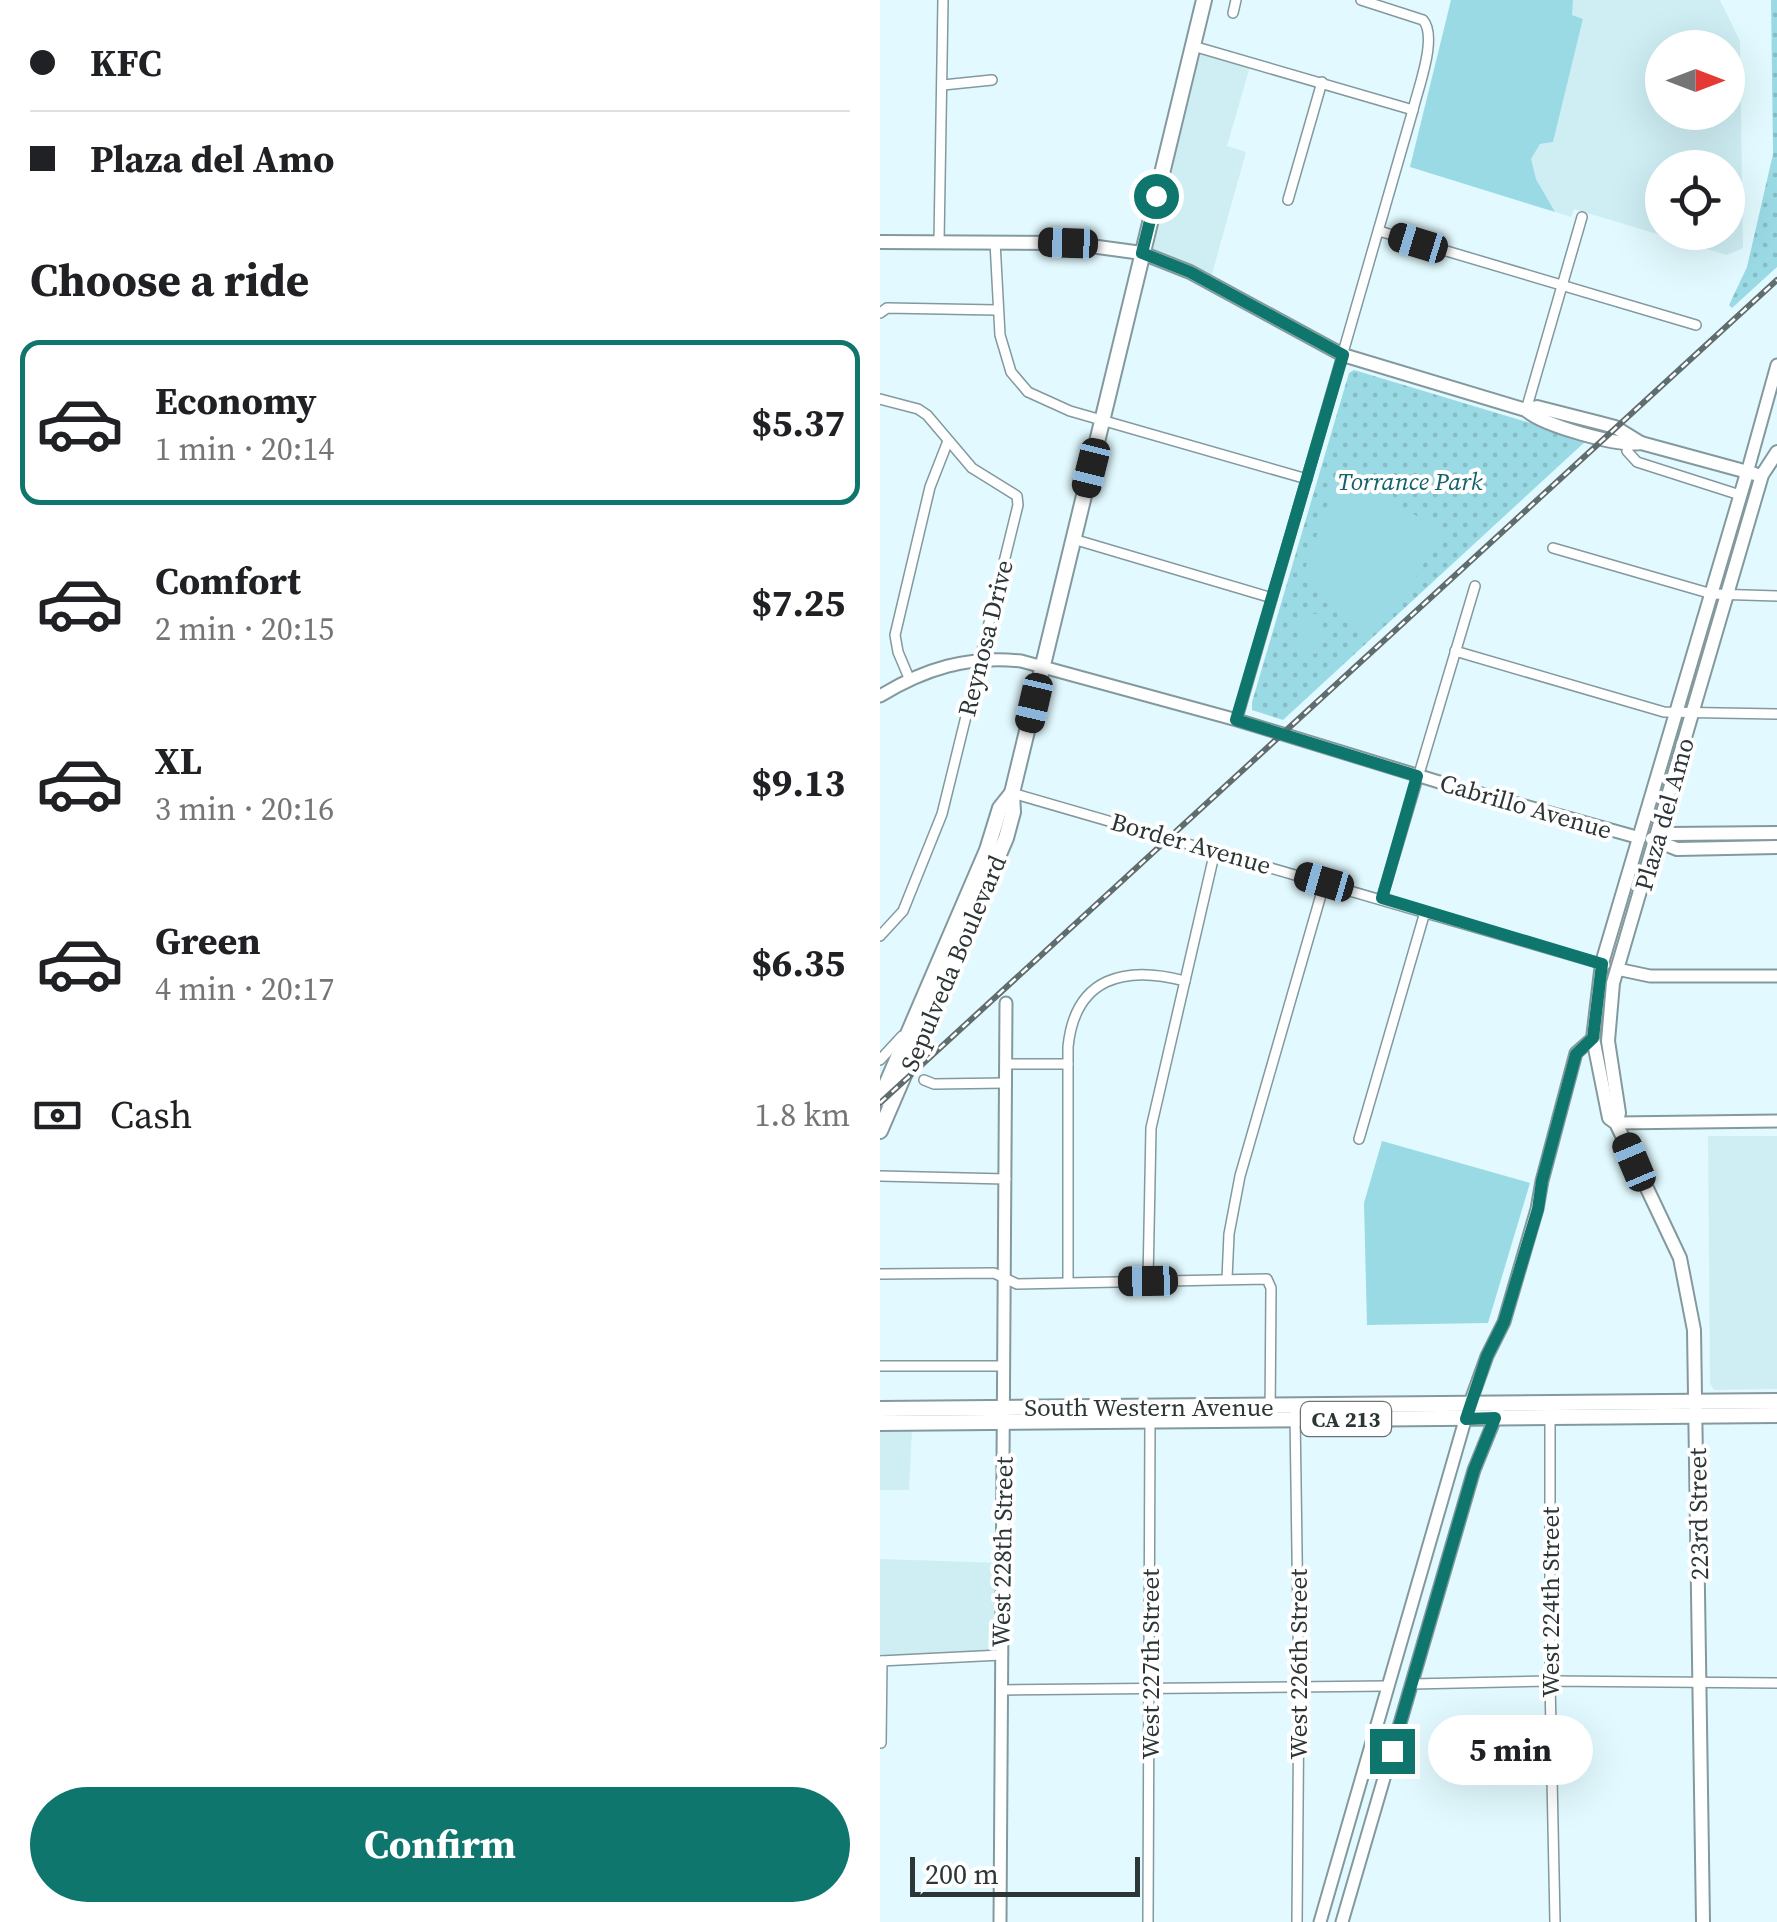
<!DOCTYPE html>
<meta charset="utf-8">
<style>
:root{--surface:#fff;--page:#f6f6f6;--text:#202124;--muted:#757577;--line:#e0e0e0;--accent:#0f766e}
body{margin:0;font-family:"Source Serif 4",serif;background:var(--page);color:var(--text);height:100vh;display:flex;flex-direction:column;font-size:38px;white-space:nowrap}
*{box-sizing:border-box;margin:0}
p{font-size:32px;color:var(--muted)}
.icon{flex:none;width:55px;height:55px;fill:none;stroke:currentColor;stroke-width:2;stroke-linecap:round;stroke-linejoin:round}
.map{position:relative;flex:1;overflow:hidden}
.side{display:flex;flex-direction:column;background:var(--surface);width:880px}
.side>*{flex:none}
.top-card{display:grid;align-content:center;height:220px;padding:0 30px;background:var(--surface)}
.needle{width:65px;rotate:90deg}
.fabs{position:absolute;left:765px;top:30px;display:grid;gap:20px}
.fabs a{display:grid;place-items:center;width:100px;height:100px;border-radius:50%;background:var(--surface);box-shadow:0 10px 40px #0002;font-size:50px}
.scale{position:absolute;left:30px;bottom:25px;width:230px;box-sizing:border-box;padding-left:10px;border:5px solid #2d3637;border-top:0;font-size:28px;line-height:35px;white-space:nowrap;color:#2d3637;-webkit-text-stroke:8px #fff;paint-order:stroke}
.end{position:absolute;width:45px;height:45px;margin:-22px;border:12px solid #0f766e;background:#fff;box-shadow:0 0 0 5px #fff}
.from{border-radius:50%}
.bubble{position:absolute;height:70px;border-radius:35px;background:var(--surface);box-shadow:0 10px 40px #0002;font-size:32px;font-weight:700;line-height:70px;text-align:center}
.car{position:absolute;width:30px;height:60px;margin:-30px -15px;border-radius:12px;box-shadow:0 0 8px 2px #0007;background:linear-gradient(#222 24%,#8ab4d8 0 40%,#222 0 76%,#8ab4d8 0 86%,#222 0)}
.top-card b{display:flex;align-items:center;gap:35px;height:95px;font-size:38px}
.top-card b+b{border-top:2px solid var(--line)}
.top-card i{width:25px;height:25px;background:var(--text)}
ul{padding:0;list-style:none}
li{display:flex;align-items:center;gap:30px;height:165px;margin:0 20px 15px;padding:0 10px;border:5px solid transparent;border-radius:20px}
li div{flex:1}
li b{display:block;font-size:38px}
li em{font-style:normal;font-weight:700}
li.current{border-color:var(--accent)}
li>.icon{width:90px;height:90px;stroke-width:1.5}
h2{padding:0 30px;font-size:45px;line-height:120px}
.pay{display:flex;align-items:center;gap:25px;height:110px;padding:0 30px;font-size:38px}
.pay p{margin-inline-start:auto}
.action{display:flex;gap:20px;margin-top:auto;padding:20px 30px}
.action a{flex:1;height:115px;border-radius:60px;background:var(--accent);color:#fff;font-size:40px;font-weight:700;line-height:115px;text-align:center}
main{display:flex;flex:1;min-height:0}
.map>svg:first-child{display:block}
.built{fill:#ceeef4;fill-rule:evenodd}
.park{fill:url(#park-dots)}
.pitch{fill:#9adae5}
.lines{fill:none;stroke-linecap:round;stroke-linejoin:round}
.minor-casing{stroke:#83999d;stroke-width:12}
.tertiary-casing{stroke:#83999d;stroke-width:15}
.secondary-casing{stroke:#83999d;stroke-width:16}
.primary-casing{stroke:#83999d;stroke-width:18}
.minor{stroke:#fff;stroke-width:9}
.tertiary{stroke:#fff;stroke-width:11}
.secondary{stroke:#fff;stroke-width:12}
.primary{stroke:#fff;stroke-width:14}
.rail-casing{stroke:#606d6f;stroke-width:6}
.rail{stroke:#fff;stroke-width:2.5;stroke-dasharray:8;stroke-linecap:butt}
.route{stroke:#0f766e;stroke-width:12}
.labels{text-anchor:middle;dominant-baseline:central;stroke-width:8;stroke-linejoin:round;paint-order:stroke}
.shield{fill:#fff;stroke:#6c7273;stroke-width:2.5}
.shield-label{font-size:22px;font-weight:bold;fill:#2d3637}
.park-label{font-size:25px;font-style:italic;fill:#14616c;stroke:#fff}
.street-label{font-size:25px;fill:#2d3637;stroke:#fff}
</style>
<main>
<section class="side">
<div class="top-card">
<b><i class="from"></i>KFC</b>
<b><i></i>Plaza del Amo</b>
</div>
<h2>Choose a ride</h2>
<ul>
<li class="current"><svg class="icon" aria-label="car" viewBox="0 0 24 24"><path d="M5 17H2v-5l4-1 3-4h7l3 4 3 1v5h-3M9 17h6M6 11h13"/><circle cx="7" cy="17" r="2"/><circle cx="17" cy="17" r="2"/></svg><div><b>Economy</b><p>1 min · 20:14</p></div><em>$5.37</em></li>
<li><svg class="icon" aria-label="car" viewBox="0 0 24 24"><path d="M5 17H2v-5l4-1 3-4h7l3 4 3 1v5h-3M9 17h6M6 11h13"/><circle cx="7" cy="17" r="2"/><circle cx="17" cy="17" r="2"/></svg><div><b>Comfort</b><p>2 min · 20:15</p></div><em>$7.25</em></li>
<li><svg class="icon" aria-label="car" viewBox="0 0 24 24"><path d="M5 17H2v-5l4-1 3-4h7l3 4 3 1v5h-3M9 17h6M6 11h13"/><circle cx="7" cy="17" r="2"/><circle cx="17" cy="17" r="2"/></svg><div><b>XL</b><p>3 min · 20:16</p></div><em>$9.13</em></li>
<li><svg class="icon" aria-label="car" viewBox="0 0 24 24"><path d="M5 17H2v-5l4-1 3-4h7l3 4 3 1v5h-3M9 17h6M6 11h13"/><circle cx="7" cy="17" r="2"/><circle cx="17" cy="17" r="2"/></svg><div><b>Green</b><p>4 min · 20:17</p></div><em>$6.35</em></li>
</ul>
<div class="pay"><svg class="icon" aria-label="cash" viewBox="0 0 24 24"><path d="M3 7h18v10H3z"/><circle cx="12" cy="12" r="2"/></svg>Cash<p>1.8 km</p></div>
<div class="action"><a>Confirm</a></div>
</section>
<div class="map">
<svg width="897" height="1922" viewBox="0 0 897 1922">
<defs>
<pattern id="park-dots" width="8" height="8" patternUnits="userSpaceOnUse" patternTransform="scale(2.5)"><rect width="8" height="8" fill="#9adae5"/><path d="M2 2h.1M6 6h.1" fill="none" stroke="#85bcc5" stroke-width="1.8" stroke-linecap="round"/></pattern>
</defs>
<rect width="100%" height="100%" fill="#e2faff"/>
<g class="built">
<path d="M693,0H840L860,41L863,248L847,255L694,209L691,217L675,212L656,179L650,159L660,144L673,142L703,19L691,16ZM782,48H848V112H782ZM782,168H848V232H782Z"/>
<path d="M316,48L371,63L347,146L366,152L330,281L264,253Z"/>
<path d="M828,1136H897V1389L834,1390L830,1383Z"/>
<path d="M32,1430L29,1490H0V1431Z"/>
<path d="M0,1559L121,1563L120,1655L0,1660Z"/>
</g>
<g class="park">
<path d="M891,0H897V267L852,308L849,305L867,267L893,154Z"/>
<path d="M474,370L707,440L403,720L372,710V702L469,373Z"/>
</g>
<g class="pitch">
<path d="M571,0H693L692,15L703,19L673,142L660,144L651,159L656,179L675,212L530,167Z"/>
<path d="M457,477L481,479L559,531L561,538L539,571L529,594L485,636L427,582L423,575Z"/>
<path d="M422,614H440L441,646L435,654L423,649Z"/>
<path d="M502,1141L650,1183L608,1323L487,1325L484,1203Z"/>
</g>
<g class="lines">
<defs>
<g id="minor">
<path d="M353,13L356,0"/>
<path d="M313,46L533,110"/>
<path d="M63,85L112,80"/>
<path d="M408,200L442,82"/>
<path d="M499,231L816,325"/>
<path d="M59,242L63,0"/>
<path d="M115,242L120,335L131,372L148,392L190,411L427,479"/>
<path d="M0,313L7,308L116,310"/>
<path d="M0,399L38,409L47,415L92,468L137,496L138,505L62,814L23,911L0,936"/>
<path d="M646,410L702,217"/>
<path d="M749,445L747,451L757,462L860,495"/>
<path d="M193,539L392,598"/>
<path d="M673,548L832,594L897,596"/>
<path d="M575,651L784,712L897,714"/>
<path d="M29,678L18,652L15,635L50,487L68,441"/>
<path d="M357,720L533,110C538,88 558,37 543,20L481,0"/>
<path d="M132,793L725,965"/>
<path d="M502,898L595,586"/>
<path d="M0,1060L22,1036"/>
<path d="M126,1064H188"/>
<path d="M44,1080L54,1084L126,1083"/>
<path d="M479,1139L545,912"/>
<path d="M0,1176L126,1179"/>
<path d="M0,1274L114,1273L137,1284L387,1279L391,1288L390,1420"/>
<path d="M347,1279L349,1234L360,1176L445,881"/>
<path d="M268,1281L271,1128L335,851"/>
<path d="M188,1282V1047C195,977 245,965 305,981"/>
<path d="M0,1366H124"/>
<path d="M415,1415L419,1688L417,1922"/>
<path d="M670,1415V1681L675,1922"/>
<path d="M0,1661L121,1655"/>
<path d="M532,1684L670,1681L897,1683"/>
<path d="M121,1690L507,1686"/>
<path d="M1,1743L2,1661"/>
<path d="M268,1922L270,1420"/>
</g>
<g id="tertiary">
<path d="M867,473L897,365"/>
<path d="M0,696C44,669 89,655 141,661L357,720L569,785L760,838"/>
<path d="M737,969L770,976H897"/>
<path d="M736,1123L897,1121"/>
<path d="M120,1922L126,1003"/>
<path d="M440,1922L590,1403L607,1356L624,1322L657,1209L662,1181L696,1053L713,1038"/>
<path d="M462,1922L594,1470L618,1411"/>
</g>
<g id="secondary">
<path d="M0,242L188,243L262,253L310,272L463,355L646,410C662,425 739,447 761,443"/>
<path d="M646,410L657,407L720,423L735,427L761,443L875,474"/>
<path d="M772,839L797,849L897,847"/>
<path d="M777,839L788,834L897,833"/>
<path d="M736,1123L739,1113L728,1041L733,983L882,475L897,452"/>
<path d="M823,1922L814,1330L800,1258L736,1123L729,1118L713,1038L722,963L867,473"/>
</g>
<g id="primary">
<path d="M0,1099L107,850L120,808L132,793"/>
<path d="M0,1131L126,838L133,812L132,793L324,0"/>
<path d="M0,1409L897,1401"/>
<path d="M0,1423L897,1415"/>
</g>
</defs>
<use href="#minor" class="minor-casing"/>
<use href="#tertiary" class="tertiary-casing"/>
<use href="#secondary" class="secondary-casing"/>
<use href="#primary" class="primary-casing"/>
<use href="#minor" class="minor"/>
<use href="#tertiary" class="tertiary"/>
<use href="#secondary" class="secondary"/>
<use href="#primary" class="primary"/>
<defs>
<path id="rail" d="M0,1103L897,280"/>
</defs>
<use href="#rail" class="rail-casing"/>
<use href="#rail" class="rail"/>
</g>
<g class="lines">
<path class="route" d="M276,196L262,253L310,272L463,355L356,720L537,776L502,898L722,964L713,1038L696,1054L662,1181L658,1209L624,1322L607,1356L586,1419L615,1418L594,1470L512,1751"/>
</g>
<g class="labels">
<rect class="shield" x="421" y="1402" width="90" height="34" rx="8"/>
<g class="shield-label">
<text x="466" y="1419">CA 213</text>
</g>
<g class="park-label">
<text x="530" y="481">Torrance Park</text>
</g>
<g class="street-label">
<text transform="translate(105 638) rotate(-76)">Reynosa Drive</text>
<text transform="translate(646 806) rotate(16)">Cabrillo Avenue</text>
<text transform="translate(784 814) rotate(-74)">Plaza del Amo</text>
<text transform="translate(311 843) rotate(16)">Border Avenue</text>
<text transform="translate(73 963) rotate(-67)">Sepulveda Boulevard</text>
<text x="269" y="1407">South Western Avenue</text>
<text transform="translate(818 1514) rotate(-91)">223rd Street</text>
<text transform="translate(122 1552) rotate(-89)">West 228th Street</text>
<text transform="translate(670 1602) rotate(-90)">West 224th Street</text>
<text transform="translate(270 1664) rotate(-90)">West 227th Street</text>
<text transform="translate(418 1664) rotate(-90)">West 226th Street</text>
</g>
</g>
</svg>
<div class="fabs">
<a><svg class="needle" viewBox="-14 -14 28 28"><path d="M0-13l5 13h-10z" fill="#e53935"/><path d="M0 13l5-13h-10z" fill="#757577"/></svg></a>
<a><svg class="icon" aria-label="locate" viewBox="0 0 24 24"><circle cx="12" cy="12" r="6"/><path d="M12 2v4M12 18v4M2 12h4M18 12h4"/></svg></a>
</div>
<div class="scale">200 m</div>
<i class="end from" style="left:276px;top:196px"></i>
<i class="end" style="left:512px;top:1751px"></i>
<div class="bubble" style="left:548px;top:1715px;width:165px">5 min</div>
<i class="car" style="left:188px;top:243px;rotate:272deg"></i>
<i class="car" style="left:538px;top:243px;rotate:287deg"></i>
<i class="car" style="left:211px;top:468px;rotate:194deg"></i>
<i class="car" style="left:154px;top:703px;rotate:193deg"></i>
<i class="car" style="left:444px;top:882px;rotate:286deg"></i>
<i class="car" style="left:754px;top:1162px;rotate:337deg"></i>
<i class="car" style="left:268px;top:1281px;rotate:269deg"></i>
</div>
</main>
